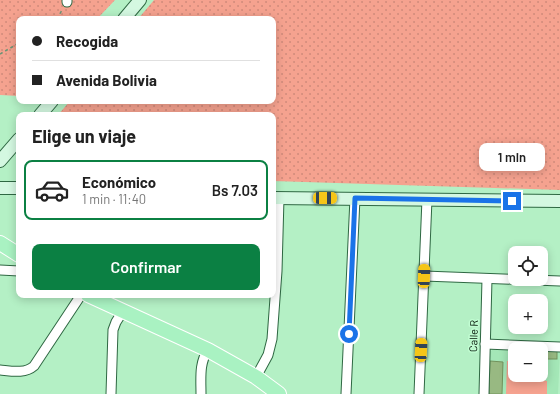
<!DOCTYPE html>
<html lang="es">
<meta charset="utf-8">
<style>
:root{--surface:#fff;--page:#f2f2f2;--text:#222;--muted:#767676;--line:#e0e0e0;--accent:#0b8043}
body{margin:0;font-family:Barlow,sans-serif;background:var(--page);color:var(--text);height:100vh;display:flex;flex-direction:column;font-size:15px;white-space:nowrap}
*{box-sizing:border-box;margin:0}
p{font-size:13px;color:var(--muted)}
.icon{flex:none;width:22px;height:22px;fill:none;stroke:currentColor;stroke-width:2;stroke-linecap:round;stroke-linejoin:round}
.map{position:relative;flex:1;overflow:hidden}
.drawer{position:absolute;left:16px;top:112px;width:260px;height:186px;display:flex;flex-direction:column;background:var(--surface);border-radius:8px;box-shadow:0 2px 10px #0003}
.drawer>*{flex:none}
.hud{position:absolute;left:16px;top:16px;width:260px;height:88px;border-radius:8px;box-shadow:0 2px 10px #0003;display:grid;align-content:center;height:88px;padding:0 16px;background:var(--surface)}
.buttons{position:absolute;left:508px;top:246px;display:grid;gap:8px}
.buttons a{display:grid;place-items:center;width:40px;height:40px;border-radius:8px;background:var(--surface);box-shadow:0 2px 10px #0003;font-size:20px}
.end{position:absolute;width:18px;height:18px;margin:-9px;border:5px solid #1a73e8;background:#fff;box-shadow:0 0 0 2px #fff}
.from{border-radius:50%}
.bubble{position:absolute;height:28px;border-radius:8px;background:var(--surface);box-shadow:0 2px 10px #0003;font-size:13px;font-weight:600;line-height:28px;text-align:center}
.car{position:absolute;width:12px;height:24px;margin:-12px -6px;border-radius:5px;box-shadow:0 0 3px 1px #0007;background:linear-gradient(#f5c518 24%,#345 0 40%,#f5c518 0 76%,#345 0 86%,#f5c518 0)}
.hud b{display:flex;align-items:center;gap:14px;height:38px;font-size:15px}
.hud b+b{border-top:1px solid var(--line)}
.hud i{width:10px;height:10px;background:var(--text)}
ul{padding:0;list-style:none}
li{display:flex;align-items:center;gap:12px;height:60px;margin:0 8px 6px;padding:0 8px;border:2px solid transparent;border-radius:8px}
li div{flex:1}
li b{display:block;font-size:15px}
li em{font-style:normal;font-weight:600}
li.selected{border-color:var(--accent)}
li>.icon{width:36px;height:36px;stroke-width:1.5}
h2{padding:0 16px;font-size:18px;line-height:48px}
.action{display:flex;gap:8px;margin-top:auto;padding:8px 16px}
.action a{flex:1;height:46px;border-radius:8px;background:var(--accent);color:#fff;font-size:16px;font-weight:600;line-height:46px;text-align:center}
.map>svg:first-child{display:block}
.built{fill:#a4e7b7}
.grass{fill:url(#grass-dots)}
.pitch{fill:#f5a28f}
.building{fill:#98b982;stroke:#72925c}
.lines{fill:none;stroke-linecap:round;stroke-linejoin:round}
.street-casing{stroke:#2f6843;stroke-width:11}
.secondary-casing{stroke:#2f6843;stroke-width:14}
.primary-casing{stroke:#fff;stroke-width:16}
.path{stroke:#6a9476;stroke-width:1.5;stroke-dasharray:3 3;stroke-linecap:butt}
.street{stroke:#fff;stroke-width:9}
.secondary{stroke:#d4f8e1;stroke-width:12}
.primary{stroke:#a9f2c2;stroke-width:14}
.route{stroke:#1a73e8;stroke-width:5}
.labels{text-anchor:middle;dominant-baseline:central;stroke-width:3;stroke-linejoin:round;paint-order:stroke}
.street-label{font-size:11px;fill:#001205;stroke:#c1fdd2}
</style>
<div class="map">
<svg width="560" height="394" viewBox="0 0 560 394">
<defs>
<pattern id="grass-dots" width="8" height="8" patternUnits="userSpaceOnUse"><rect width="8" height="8" fill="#f5a28f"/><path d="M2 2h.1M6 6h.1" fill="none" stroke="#d08a7a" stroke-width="1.8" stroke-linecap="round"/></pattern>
</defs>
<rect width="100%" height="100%" fill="#b4f0c5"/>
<path class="built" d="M493,349H515V375H541V349L557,350L560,353L558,394H489V353Z"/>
<g class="grass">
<path d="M0,0H115L97,19H19V96L0,95Z"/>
<path d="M154,0H560V190L273,181V115H58L70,101H273V19H138Z"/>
</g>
<path class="pitch" d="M507,361H515V375H541V362H542V380L547,381V394H506Z"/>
<g class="building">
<rect x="541" y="350" width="16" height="9"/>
<path d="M490,361L503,362L502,394H489Z"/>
</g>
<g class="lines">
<defs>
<g id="street">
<path d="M67,2V0"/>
<path d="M0,270L19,271"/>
<path d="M424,276L560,281"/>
<path d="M485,344L560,347"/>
<path d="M0,370C11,371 25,374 34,366L81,295"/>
<path d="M256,377L268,355L272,339L277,271L279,198"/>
<path d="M111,394L113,330L116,322L123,311"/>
<path d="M201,394C201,378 199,363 208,350"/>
<path d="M346,394L355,198"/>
<path d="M419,394L427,199"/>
<path d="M484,394L487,279"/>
</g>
<g id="secondary">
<path d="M124,19L140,0"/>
<path d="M40,115L52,101"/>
<path d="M0,161L19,139"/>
<path d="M0,188H19"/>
<path d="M273,198L560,201"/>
</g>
<g id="primary">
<path d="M0,243L19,255"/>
<path d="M88,295L208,350L256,377L279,394"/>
</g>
</defs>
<use href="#street" class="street-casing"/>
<use href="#secondary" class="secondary-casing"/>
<use href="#primary" class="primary-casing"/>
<g class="path">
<path d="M57,19L62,10"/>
<path d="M0,54L19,43"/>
</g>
<use href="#street" class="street"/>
<use href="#secondary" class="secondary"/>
<use href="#primary" class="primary"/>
</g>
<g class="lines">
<path class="route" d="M349,334L355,198L512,201"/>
</g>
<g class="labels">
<g class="street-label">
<text transform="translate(473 336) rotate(-88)">Calle R</text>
</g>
</g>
</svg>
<div class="buttons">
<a><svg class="icon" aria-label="locate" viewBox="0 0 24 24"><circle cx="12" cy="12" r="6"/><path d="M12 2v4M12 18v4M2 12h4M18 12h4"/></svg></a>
<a>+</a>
<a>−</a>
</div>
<i class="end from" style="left:349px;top:334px"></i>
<i class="end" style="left:512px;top:201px"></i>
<div class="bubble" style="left:479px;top:143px;width:66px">1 min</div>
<i class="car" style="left:325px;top:198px;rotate:90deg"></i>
<i class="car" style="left:424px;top:276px;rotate:2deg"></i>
<i class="car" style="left:421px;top:350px;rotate:3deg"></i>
<div class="hud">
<b><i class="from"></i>Recogida</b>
<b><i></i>Avenida Bolivia</b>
</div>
<section class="drawer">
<h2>Elige un viaje</h2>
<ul>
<li class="selected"><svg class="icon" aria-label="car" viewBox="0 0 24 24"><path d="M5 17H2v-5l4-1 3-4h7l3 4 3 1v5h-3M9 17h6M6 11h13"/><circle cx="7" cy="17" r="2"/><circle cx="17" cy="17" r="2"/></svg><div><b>Económico</b><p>1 min · 11:40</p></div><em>Bs 7.03</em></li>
</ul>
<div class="action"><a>Confirmar</a></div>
</section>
</div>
